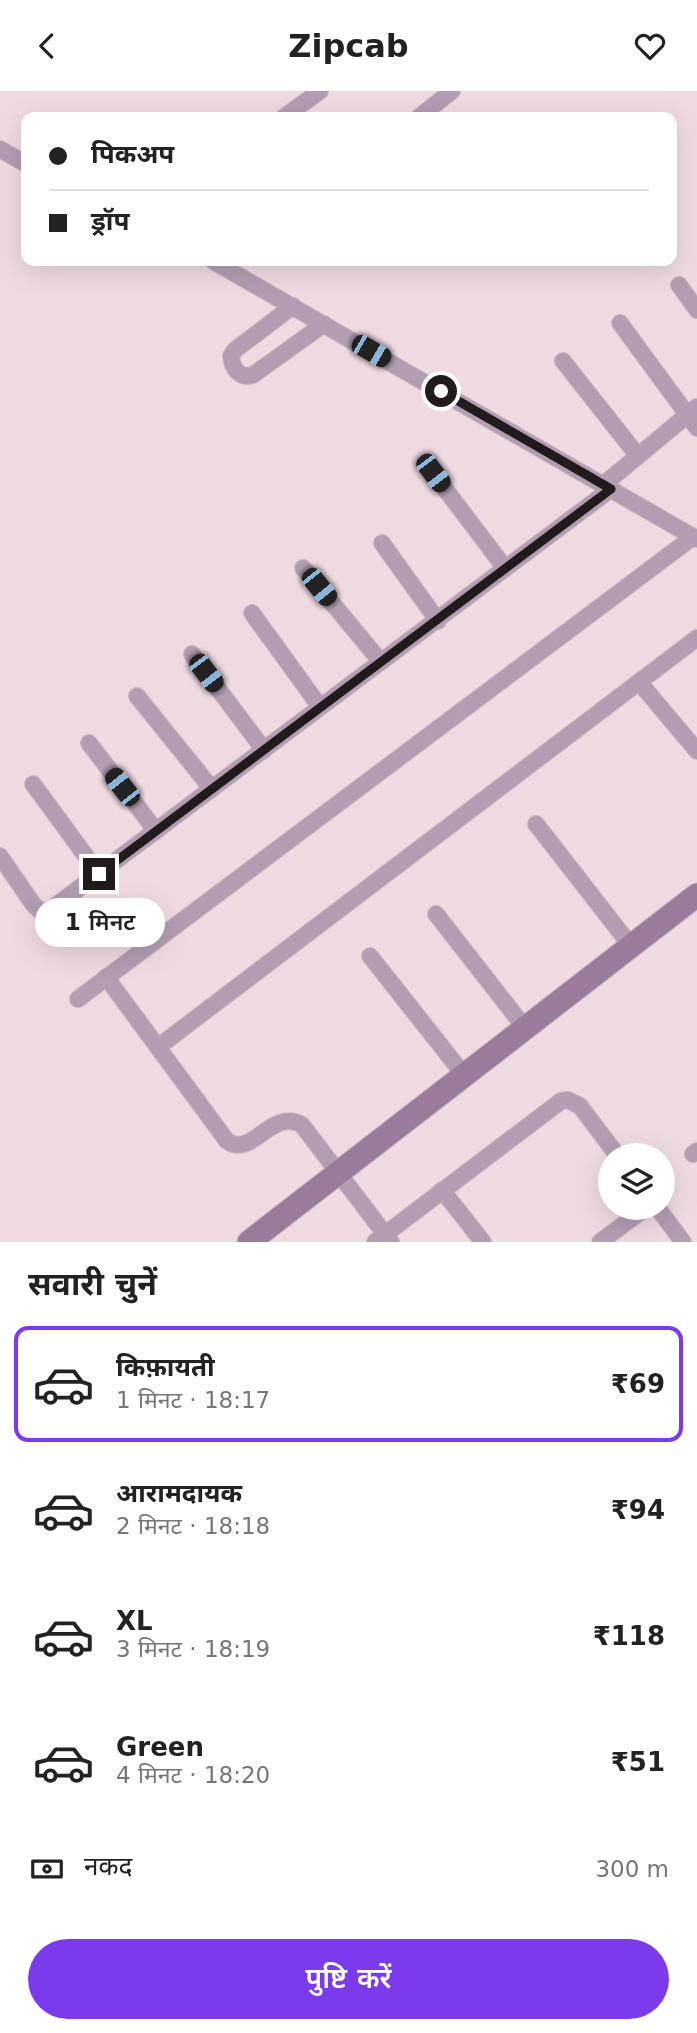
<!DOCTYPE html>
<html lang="hi">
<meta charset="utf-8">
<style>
:root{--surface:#fff;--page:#f2f2f2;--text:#222;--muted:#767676;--line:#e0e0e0;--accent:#7c3aed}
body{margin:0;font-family:"DejaVu Sans","Noto Sans Devanagari",sans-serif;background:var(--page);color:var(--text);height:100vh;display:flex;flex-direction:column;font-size:26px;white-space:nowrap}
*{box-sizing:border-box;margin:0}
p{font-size:23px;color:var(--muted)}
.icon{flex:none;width:38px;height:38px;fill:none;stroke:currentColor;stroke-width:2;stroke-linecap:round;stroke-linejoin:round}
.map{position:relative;height:1151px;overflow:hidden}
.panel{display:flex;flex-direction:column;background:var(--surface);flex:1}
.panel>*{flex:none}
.hud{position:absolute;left:21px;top:21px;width:656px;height:154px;border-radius:14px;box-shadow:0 7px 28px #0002;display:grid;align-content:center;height:154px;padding:0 28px;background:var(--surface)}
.controls{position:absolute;left:598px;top:1052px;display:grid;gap:14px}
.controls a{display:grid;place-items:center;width:77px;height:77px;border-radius:50%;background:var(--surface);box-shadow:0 7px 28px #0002;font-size:35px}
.end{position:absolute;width:32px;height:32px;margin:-16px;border:9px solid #221b1d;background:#fff;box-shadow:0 0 0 4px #fff}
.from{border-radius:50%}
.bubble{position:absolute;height:49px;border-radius:24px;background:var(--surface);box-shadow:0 7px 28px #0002;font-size:23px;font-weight:600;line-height:49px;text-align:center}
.car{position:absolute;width:21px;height:42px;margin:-21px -10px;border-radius:9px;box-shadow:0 0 5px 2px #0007;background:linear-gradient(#222 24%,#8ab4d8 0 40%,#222 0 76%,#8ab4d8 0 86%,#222 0)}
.hud b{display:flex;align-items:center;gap:24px;height:66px;font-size:26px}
.hud b+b{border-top:2px solid var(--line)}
.hud i{width:18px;height:18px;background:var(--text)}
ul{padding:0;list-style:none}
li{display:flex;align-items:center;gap:21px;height:116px;margin:0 14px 10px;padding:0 14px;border:4px solid transparent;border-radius:14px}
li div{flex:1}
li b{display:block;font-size:26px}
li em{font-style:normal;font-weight:600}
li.selected{border-color:var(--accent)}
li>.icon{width:63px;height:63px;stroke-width:1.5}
h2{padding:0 28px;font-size:32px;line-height:84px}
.pay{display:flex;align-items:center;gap:18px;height:77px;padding:0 28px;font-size:26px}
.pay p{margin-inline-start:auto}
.action{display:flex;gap:14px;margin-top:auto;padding:14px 28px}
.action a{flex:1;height:80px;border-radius:42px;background:var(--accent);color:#fff;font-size:28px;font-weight:600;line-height:80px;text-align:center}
header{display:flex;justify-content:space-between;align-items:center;height:91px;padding:0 28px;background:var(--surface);font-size:32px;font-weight:600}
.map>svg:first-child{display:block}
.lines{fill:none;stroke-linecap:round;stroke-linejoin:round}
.street-casing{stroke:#cab8bf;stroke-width:18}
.secondary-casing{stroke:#cab8bf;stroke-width:25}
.street{stroke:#b29db2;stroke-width:16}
.secondary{stroke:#9a7b9b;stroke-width:23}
.route{stroke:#221b1d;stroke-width:9}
</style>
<header><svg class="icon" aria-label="back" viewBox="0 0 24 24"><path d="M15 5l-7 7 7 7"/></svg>Zipcab<svg class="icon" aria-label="heart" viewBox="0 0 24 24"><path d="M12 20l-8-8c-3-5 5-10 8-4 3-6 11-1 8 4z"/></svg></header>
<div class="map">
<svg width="697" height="1151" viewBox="0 0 697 1151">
<rect width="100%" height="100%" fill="#efdae2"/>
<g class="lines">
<defs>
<g id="street">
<path d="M284,26L320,0"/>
<path d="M419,26L452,0"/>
<path d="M0,58L26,73"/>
<path d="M213,170L697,448"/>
<path d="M679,194L697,219"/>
<path d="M293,215L235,259L231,265C232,278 240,288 253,284L324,233"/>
<path d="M620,232L697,337"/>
<path d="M563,270L638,365"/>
<path d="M433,382L505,477"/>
<path d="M603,394L697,316"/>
<path d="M382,452L438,530"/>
<path d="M303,477L381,571"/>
<path d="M252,522L320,616"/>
<path d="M192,563L264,659"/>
<path d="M639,591L697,660"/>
<path d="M137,605L212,698"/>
<path d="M89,652L156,740"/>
<path d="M33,693L99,783"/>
<path d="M536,733L631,855"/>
<path d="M0,765L33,813L40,820L50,819L611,398"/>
<path d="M436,823L525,937"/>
<path d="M370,865L464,984"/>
<path d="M106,886L227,1050C252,1068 272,1016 302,1034L391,1151"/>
<path d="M78,908L693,446"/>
<path d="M158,956L697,547"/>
<path d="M693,1063L697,1060"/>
<path d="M442,1099L483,1151"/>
<path d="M657,1116L683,1151"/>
<path d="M375,1151L561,1010L568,1009L580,1015L617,1064"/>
<path d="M600,1151L647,1116"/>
</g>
<path id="secondary" d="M249,1151L697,804"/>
</defs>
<use href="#street" class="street-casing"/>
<use href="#secondary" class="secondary-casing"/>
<use href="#street" class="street"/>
<use href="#secondary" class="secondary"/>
</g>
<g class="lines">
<path class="route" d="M99,783L611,398L441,300"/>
</g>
</svg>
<div class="controls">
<a><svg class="icon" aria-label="layers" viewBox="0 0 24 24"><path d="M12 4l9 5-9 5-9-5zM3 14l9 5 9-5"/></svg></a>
</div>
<i class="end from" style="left:441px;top:300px"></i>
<i class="end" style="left:99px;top:783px"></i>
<div class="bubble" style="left:35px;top:807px;width:130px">1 मिनट</div>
<i class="car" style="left:371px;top:260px;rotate:120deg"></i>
<i class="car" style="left:433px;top:382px;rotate:143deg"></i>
<i class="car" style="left:319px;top:496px;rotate:141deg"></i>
<i class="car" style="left:206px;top:582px;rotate:143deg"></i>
<i class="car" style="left:122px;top:696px;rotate:322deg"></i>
<div class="hud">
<b><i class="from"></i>पिकअप</b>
<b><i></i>ड्रॉप</b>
</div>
</div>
<section class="panel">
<h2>सवारी चुनें</h2>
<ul>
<li class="selected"><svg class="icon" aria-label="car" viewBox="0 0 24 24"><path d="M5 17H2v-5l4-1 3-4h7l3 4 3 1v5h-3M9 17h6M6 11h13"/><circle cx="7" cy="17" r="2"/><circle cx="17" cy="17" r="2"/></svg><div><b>किफ़ायती</b><p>1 मिनट · 18:17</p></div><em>₹69</em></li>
<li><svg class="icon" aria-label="car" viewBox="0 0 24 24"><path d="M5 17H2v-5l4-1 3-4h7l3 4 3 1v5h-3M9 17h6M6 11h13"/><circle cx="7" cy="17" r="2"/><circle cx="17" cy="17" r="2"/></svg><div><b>आरामदायक</b><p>2 मिनट · 18:18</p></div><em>₹94</em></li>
<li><svg class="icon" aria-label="car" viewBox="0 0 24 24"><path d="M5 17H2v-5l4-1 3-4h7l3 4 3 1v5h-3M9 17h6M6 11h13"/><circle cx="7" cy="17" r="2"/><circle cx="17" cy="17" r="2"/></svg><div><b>XL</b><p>3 मिनट · 18:19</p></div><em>₹118</em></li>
<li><svg class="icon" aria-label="car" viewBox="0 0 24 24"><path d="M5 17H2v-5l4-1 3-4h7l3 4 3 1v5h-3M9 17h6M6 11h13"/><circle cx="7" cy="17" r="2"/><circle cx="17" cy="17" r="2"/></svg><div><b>Green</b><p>4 मिनट · 18:20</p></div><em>₹51</em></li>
</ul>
<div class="pay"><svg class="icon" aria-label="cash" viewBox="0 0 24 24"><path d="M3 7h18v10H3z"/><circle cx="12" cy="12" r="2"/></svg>नकद<p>300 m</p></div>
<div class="action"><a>पुष्टि करें</a></div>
</section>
